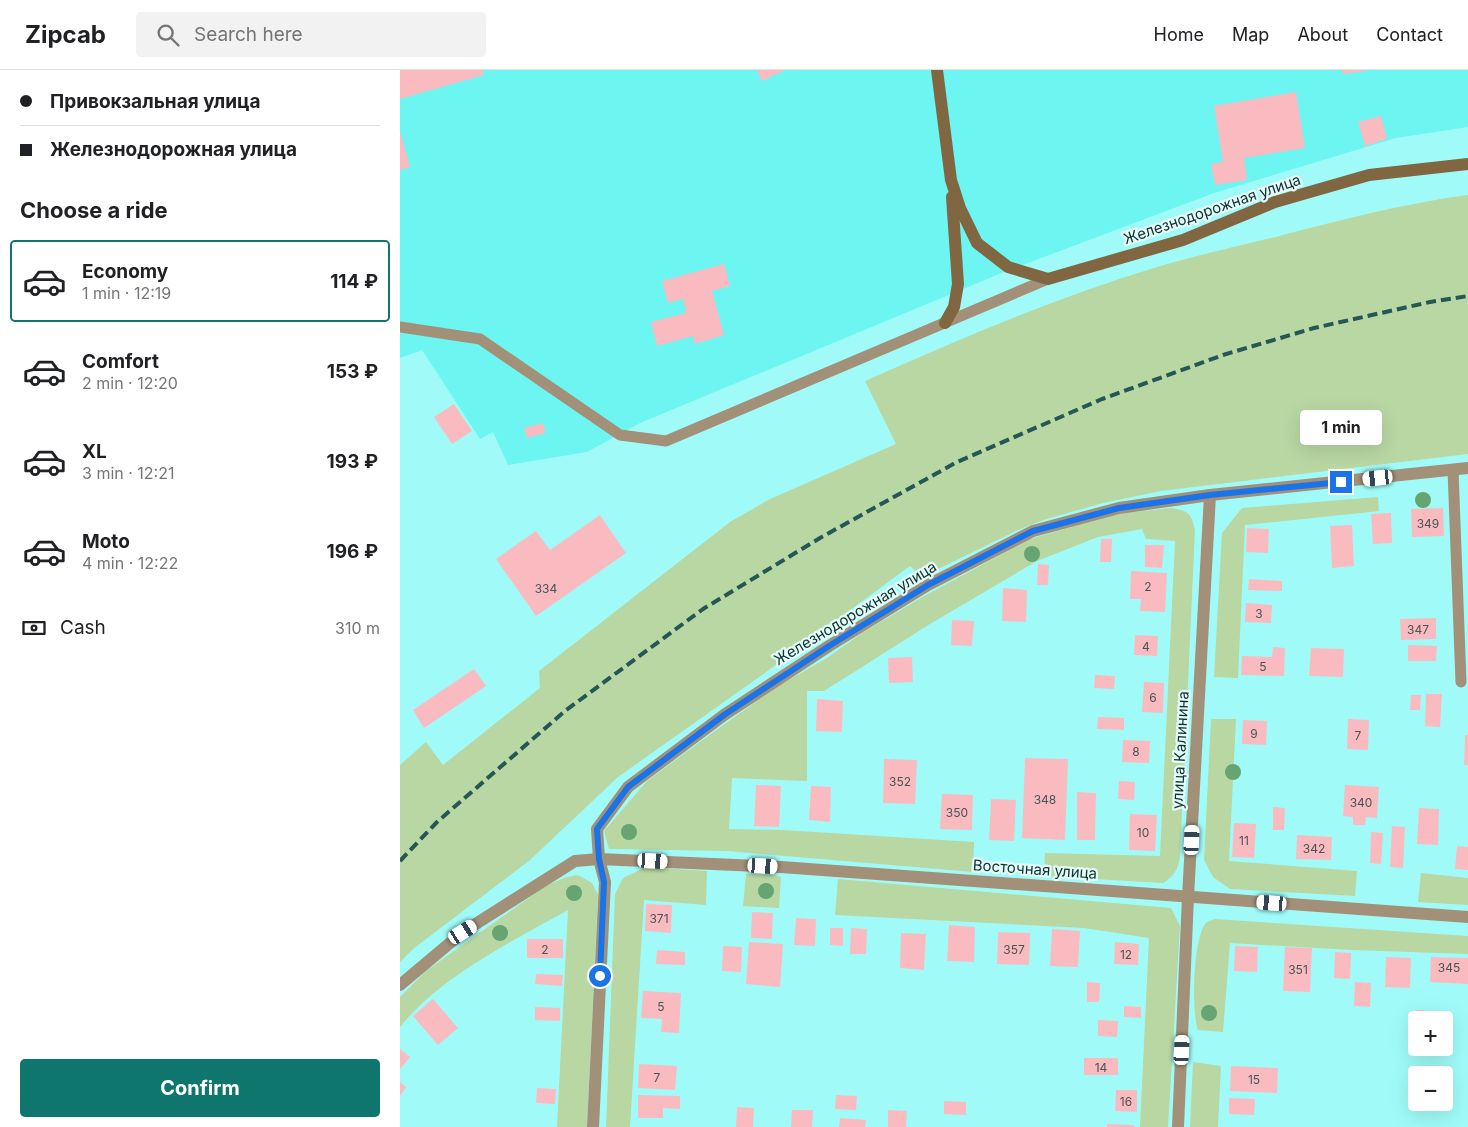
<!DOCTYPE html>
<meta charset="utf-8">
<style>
:root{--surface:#fff;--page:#f2f2f2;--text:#202124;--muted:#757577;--line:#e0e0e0;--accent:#0f766e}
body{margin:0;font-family:Inter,sans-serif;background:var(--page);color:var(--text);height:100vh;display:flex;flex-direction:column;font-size:19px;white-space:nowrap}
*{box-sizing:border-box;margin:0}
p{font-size:16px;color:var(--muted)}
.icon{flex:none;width:28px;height:28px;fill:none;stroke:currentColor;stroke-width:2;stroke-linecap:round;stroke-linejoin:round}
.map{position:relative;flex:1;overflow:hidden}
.drawer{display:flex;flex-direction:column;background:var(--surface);width:400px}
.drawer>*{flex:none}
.banner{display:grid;align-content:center;height:110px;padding:0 20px;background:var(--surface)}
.buttons{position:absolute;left:1008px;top:941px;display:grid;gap:10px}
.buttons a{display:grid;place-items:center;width:45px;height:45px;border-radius:5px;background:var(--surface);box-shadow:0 5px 20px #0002;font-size:25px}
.end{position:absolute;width:22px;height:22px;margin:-11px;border:6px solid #1a73e8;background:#fff;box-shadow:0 0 0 2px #fff}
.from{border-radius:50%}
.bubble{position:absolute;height:35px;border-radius:5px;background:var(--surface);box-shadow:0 5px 20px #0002;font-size:16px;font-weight:700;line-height:35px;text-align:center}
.car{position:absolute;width:15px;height:30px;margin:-15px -8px;border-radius:6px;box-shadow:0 0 4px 1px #0007;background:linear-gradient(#fff 24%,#345 0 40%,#fff 0 76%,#345 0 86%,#fff 0)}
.banner b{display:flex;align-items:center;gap:18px;height:48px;font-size:19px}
.banner b+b{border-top:1px solid var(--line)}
.banner i{width:12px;height:12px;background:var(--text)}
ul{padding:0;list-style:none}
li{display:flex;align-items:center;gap:15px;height:82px;margin:0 10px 8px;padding:0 10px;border:2px solid transparent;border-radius:5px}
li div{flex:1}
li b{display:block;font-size:19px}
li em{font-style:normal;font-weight:700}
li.active{border-color:var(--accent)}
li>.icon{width:45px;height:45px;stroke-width:1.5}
h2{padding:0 20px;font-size:22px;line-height:60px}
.pay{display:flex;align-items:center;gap:12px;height:55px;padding:0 20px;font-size:19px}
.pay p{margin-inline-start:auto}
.action{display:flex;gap:10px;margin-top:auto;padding:10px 20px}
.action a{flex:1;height:58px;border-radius:5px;background:var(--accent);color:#fff;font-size:20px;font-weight:700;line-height:58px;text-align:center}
header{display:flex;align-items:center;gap:30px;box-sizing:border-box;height:70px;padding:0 25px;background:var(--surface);border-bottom:1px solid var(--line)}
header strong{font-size:24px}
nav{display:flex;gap:28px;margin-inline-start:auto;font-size:18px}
.search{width:350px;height:45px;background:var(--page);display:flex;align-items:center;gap:12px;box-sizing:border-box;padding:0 18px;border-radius:5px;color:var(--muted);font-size:19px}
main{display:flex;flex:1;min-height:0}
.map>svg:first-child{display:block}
.built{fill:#6cf5f1}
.green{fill:#b8d7a3}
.building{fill:#f9bbc0}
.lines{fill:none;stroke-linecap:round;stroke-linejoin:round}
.lane{stroke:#a39078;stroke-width:11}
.street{stroke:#a39078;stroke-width:12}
.secondary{stroke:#816642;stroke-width:12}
.rail{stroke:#255755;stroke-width:4;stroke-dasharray:10 5;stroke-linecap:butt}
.tree{fill:#66a572}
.route{stroke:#1a73e8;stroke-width:6}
.labels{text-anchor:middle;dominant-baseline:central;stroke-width:4.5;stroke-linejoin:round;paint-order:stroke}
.number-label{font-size:12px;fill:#465556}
.street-label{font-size:15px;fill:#0a3332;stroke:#e6fbf9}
</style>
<header>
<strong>Zipcab</strong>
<div class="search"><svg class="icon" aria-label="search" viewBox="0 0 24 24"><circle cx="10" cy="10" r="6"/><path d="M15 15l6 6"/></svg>Search here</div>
<nav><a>Home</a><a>Map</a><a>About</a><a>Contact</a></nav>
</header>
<main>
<section class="drawer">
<div class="banner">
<b><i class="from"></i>Привокзальная улица</b>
<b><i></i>Железнодорожная улица</b>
</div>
<h2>Choose a ride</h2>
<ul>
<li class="active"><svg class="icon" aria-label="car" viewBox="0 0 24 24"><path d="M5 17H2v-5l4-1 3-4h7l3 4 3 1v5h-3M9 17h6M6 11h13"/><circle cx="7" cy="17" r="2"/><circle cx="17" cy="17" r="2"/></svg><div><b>Economy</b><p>1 min · 12:19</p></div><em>114 ₽</em></li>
<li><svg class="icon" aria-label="car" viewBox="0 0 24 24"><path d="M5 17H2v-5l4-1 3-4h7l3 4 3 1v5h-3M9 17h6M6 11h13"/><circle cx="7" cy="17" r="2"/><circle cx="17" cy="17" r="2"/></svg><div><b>Comfort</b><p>2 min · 12:20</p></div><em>153 ₽</em></li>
<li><svg class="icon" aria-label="car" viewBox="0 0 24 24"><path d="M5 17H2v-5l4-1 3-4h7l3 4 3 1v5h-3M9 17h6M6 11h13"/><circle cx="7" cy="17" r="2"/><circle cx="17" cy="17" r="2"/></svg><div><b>XL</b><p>3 min · 12:21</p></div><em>193 ₽</em></li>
<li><svg class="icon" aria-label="car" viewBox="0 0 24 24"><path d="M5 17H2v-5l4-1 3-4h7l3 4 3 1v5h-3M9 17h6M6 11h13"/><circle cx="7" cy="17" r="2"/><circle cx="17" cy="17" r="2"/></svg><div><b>Moto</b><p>4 min · 12:22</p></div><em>196 ₽</em></li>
</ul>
<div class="pay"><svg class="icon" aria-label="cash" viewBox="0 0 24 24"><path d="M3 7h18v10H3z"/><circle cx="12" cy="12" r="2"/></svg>Cash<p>310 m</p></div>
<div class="action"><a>Confirm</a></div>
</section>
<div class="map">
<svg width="1068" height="1057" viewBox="0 0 1068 1057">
<rect width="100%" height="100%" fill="#a0fbf8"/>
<path class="built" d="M0,0H1068V57L996,68L814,123L604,202L240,353L187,382L108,395L93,362L80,369L22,280L0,288Z"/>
<g class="green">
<path d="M1068,125V384L761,421L703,433L646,449L618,460L522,507L510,496L362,605L218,707L130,790L13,879L0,892V695L26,672L43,695L140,618L139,601L330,452L370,429L496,374L465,311C560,269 655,228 754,198C796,185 840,176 883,165C944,149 1006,133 1068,125Z"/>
<path d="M978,427L979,441L845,455L838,608L814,607L822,463L842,438Z"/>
<path d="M771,438C789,441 791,443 795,460L780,787C778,799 774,807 763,813L644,806L645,783L760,786L775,471L746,469L742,459L698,467L637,491L530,554L424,621H407V711L332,708L329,759L383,760L574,772L573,802L327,781L209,779L204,761L247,711L308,666L378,616L427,588L462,563L526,525L630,469L716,444Z"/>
<path d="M811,649H836L829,791L957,801L955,826L830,819L813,807L804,790Z"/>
<path d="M246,797L307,801L306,835L244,830L230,1057H206L215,824L223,808Z"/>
<path d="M1021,803L1068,808V835L1018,832Z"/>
<path d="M346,804L373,805L381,807L379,838L343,836Z"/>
<path d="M178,805L192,813L198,825L187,1057H157L168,840C111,872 41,906 0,957V927L26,901L147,815L167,807Z"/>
<path d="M438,809L771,838L780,856L768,1057H740L749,868L684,858L435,845Z"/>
<path d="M815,849L1068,866V884L952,880L830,873L823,962L798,960C791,943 793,863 807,852C810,851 812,850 815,849Z"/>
<path d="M793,992L821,996L818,1057H790Z"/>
</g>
<g class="building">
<path d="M0,0H82L84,5L0,29Z"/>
<path d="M357,0H385L362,11Z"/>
<path d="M942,0H966V1L943,4Z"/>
<path d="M896,22L905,78L844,88L847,110L815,115L811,94L823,92L814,36Z"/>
<path d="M981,46L987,69L965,76L958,52Z"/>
<path d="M0,61L10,97L0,100Z"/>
<path d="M324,194L330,216L312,221L324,265L295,274L293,266L257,276L251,252L286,243L283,229L268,233L262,211Z"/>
<path d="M54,334L72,361L52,374L34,347Z"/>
<path d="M143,353L146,363L127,368L124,358Z"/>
<path d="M1043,438L1044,466L1012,467L1011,439Z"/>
<path d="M991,443L992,473L973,474L971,444Z"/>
<path d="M200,445L226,483L136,546L96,489L136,461L150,480Z"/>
<path d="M952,455L954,496L932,498L930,456Z"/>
<path d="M847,458L869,459L868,483L846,482Z"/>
<path d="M701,469H712L711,492H700Z"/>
<path d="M745,475H764L762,498L745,497Z"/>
<path d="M638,494L649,495L648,515H637Z"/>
<path d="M731,501L767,503L765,542L740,541L741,529H730Z"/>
<path d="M849,509L882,511V521L848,520Z"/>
<path d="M603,518L627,520L626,552L602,551Z"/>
<path d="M846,533L872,535L871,553L845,552Z"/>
<path d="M1036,548V569L1001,570L1000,549Z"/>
<path d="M552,550L574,551L572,576L551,575Z"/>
<path d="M735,565L758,566L757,586L734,585Z"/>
<path d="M1008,575L1037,576L1036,591H1008Z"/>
<path d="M873,577L885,578L884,606L841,605L842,586L872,587Z"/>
<path d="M911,578L944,579L943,607L909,606Z"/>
<path d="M512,587L513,612L489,613L488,588Z"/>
<path d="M74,599L86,616L24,658L13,640Z"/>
<path d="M695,605L715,606L714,619L694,618Z"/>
<path d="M744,612L764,613L763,643L742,642Z"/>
<path d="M1026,624H1042L1040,657L1025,656Z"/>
<path d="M1011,625H1021L1020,640H1010Z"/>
<path d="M417,629L443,631L442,662L416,661Z"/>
<path d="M698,647L724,648V660L697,659Z"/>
<path d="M948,649L969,650L968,680L947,679Z"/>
<path d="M843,650L867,651L866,675L842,674Z"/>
<path d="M1065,665H1068V695H1064Z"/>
<path d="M723,670L750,671L749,693L722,692Z"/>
<path d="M625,688L668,689L665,770L622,768Z"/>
<path d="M484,689L517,690L515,734L483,733Z"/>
<path d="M719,711L735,712L734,730L718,729Z"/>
<path d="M356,715L381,716L379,757L354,756Z"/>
<path d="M945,715L979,717L977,748L966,747L965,755H953V747L943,746Z"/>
<path d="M411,716L431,717L430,752L409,750Z"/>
<path d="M677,722L696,723L695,770H677Z"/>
<path d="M542,724L573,725L572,760L540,759Z"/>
<path d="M591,729L616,730L614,771L589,770Z"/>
<path d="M873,737L885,738L884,760H873Z"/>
<path d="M1019,738L1039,739L1038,775L1017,774Z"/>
<path d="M730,744L757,745L755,781L729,780Z"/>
<path d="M834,753L856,754L854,788L832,787Z"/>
<path d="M992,756L1005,757L1003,798L990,797Z"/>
<path d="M971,762L983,763L981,794L970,793Z"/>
<path d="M897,765L932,767L931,790L896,789Z"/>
<path d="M1057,776L1068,777V800L1055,799Z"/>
<path d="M246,834L272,835L271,863L245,861Z"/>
<path d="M352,842L373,843L372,869L351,868Z"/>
<path d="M396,848L416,849L415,876L394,875Z"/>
<path d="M549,855L575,857L574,892L547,891Z"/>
<path d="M430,858H443V876L430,875Z"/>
<path d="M451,858L467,859L466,884H450Z"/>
<path d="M652,859L680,861L678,897L650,896Z"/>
<path d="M598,862L630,863L629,895L597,894Z"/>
<path d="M501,863L526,864L524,900L500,898Z"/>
<rect x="127" y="869" width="36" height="19"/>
<path d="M349,872L383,874L380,917L346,914Z"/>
<path d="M715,872L739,874L738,895L714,894Z"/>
<path d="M323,876L342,877L341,902L322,901Z"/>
<path d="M835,876L858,877L857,902L834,901Z"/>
<path d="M885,877L912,878L910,922L883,921Z"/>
<path d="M257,880L285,882V895L256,894Z"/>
<path d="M935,882L951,883L950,909L934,908Z"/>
<path d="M986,887L1011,888L1010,918L985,917Z"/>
<path d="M1031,887L1068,888V914L1030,912Z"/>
<path d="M136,904L163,905L162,916L135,914Z"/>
<path d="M687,912L700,913L699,932H687Z"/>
<path d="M955,912L971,913L970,937L954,936Z"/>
<path d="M243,921L281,923L279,963L261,962L262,949L241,948Z"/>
<path d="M33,929L58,958L38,975L13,946Z"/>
<path d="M724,936L741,937V948L724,947Z"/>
<path d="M135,937L160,938V951L135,950Z"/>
<rect x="1016" y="940" width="8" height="10"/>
<path d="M698,950L718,951L717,967L698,966Z"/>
<path d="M0,979L10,987L0,999Z"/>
<rect x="684" y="988" width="34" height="17"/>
<path d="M239,994L277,996L275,1020L238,1018Z"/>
<path d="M831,996L878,998L877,1023L830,1021Z"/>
<path d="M0,1012L6,1017L0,1026Z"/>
<path d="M137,1018L156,1019L155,1034L136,1033Z"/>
<path d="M716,1020H737V1042L715,1041Z"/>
<path d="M238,1025L280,1026V1039L263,1038V1048H238Z"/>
<path d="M436,1025L457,1026L456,1040L435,1039Z"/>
<path d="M829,1028L855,1029L854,1045L829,1044Z"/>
<path d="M544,1031L566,1032V1045L544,1044Z"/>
<path d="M337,1037L354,1038L353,1057H336Z"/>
<path d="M392,1040H413L412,1057H391Z"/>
<path d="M488,1040L507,1041L506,1057H488Z"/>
<path d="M440,1048L466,1050L465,1057H439Z"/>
<path d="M707,1054L734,1055V1057H707Z"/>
</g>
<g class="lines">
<g class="lane">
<path d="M0,257L80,269L220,365L266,371L648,209"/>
<path d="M1053,400L1061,612"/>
</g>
<g class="street">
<path d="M0,915L63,862L175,791L199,789L197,759L228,717L324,645L429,576L528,515L633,461L719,438L810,425L1068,398"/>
<path d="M193,1057L205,812L199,789L381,797L1068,847"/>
<path d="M778,1057L788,827L810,425"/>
</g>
<g class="secondary">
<path d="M537,0L551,110L560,138L577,173L608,197L648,209L783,170L875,132L969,105L1068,94"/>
<path d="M545,253L554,237L558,214L552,127"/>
</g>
<path class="rail" d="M0,791L37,752L165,641L303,539L420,468L557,392L702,329L823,285L914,258L1030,232L1068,226"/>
</g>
<g class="tree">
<circle cx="1023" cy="430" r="8"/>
<circle cx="632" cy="484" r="8"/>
<circle cx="833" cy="702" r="8"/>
<circle cx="229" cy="762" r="8"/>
<circle cx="366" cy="821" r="8"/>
<circle cx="174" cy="823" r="8"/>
<circle cx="100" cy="863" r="8"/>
<circle cx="809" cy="943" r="8"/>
</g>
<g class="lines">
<path class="route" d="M200,906L204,812L199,789L197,759L228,717L324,645L429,576L528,515L633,461L719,438L810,425L941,412"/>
</g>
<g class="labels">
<g class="number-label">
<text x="1028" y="453">349</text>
<text x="748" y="516">2</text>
<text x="146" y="518">334</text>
<text x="859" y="543">3</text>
<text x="1018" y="559">347</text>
<text x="746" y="576">4</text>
<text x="863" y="596">5</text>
<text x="753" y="627">6</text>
<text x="854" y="663">9</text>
<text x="958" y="665">7</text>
<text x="736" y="681">8</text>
<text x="500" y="711">352</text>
<text x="645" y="729">348</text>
<text x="961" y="732">340</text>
<text x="557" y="742">350</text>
<text x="743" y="762">10</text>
<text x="844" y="770">11</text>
<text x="914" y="778">342</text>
<text x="259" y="848">371</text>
<text x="145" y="879">2</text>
<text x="614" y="879">357</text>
<text x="726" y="884">12</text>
<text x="1049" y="897">345</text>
<text x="898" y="899">351</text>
<text x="261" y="936">5</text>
<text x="701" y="997">14</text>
<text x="257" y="1007">7</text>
<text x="854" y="1009">15</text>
<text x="726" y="1031">16</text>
</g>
<g class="street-label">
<text transform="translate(812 139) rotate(-19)">Железнодорожная улица</text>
<text transform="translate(455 543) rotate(-31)">Железнодорожная улица</text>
<text transform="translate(780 680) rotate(-87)">улица Калинина</text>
<text transform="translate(635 799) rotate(4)">Восточная улица</text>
</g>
</g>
</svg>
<div class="buttons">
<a>+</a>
<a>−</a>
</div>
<i class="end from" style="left:200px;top:906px"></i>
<i class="end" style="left:941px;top:412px"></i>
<div class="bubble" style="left:900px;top:340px;width:82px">1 min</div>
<i class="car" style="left:978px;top:408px;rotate:264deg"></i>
<i class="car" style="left:792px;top:770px;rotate:3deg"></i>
<i class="car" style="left:253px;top:791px;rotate:93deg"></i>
<i class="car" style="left:363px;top:796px;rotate:93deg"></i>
<i class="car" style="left:872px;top:833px;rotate:274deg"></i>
<i class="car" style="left:63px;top:862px;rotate:58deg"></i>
<i class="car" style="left:782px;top:980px;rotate:3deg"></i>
</div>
</main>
